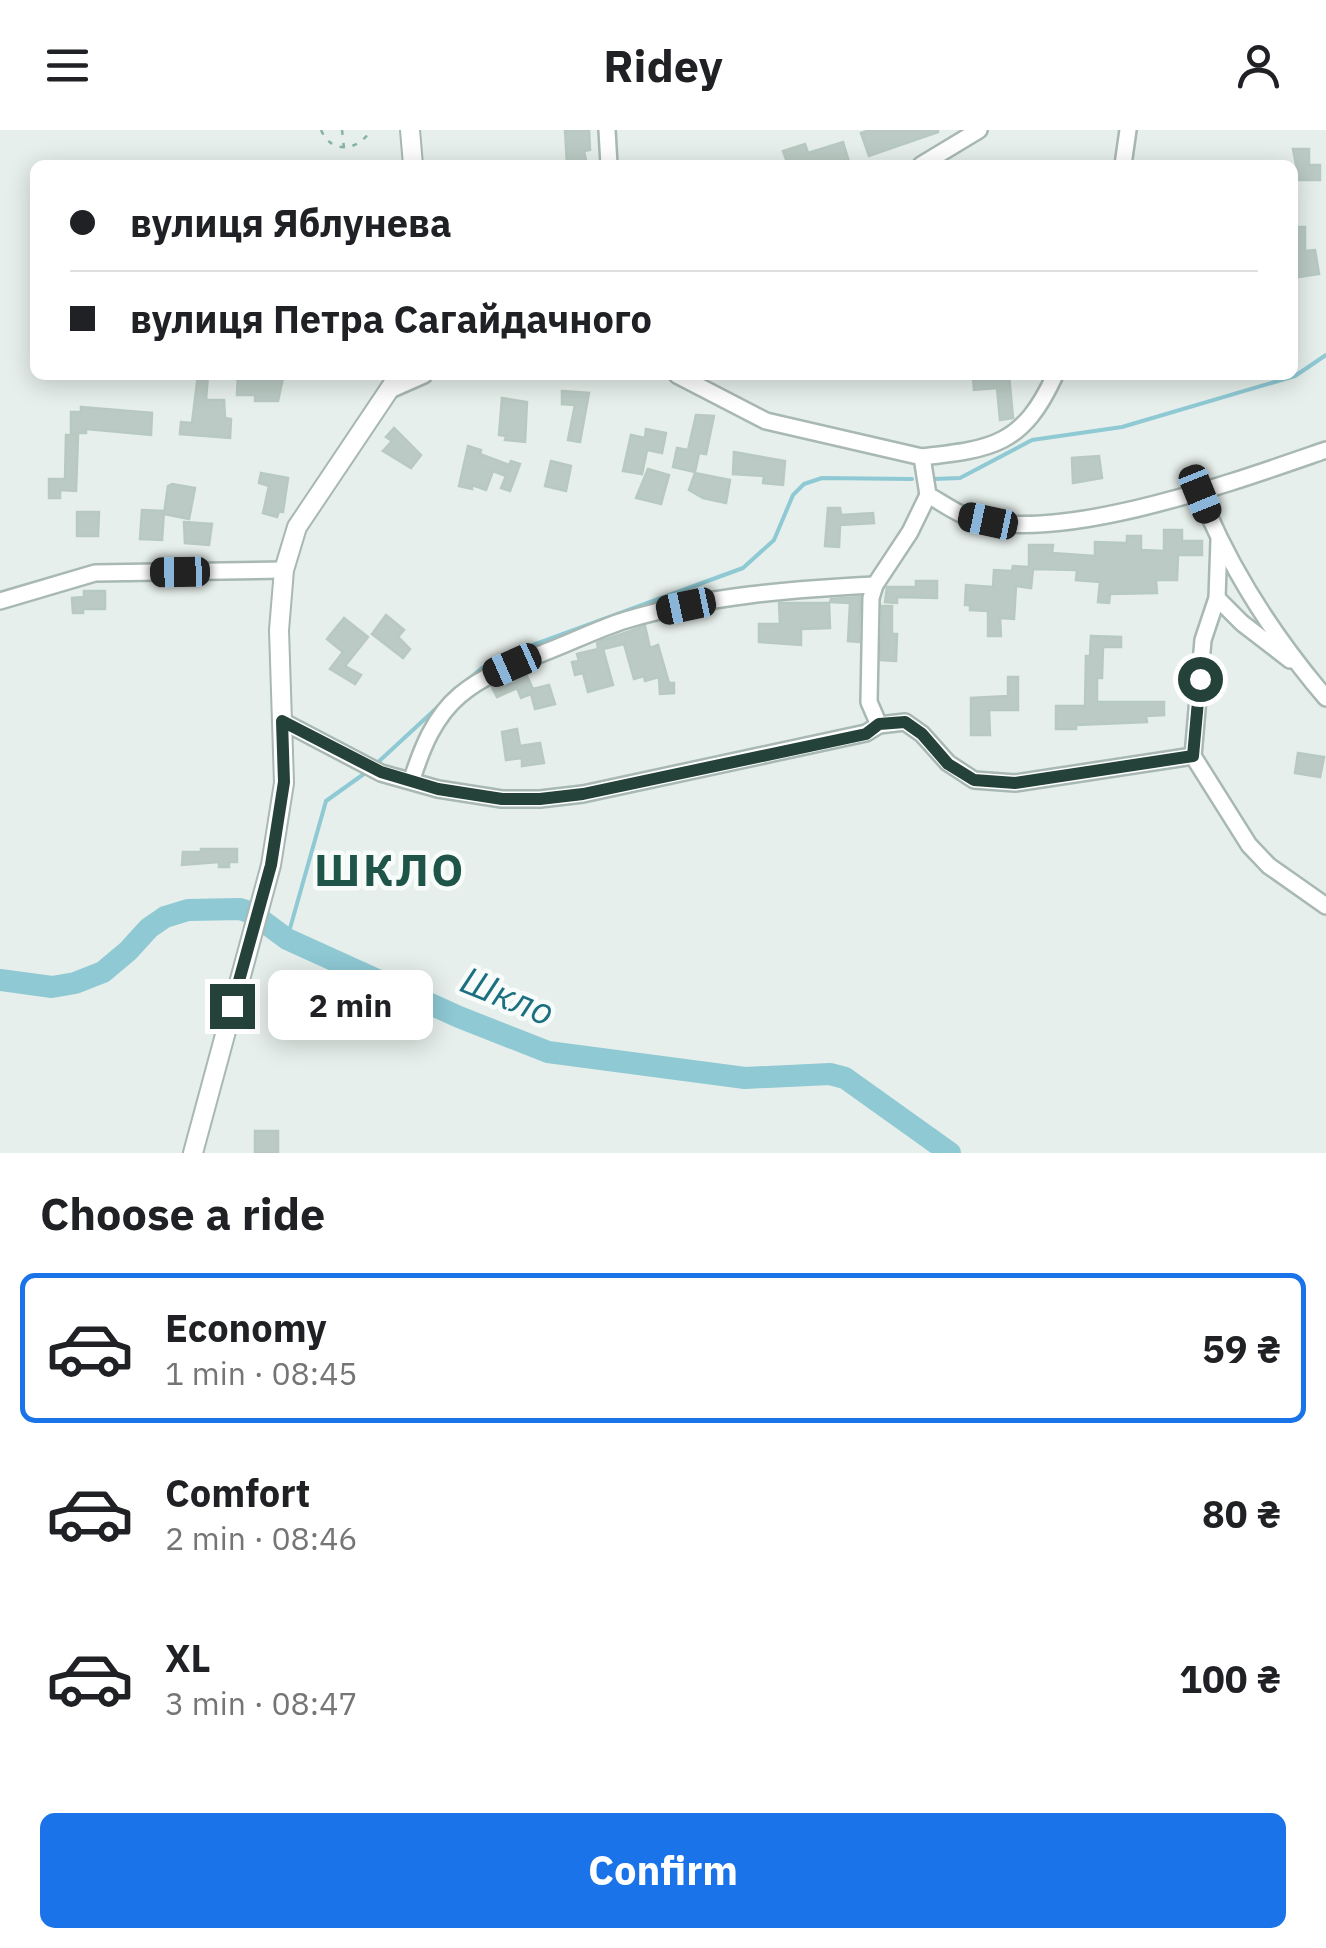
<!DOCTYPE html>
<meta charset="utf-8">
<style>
:root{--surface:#fff;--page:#f2f2f2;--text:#202124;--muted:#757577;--line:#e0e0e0;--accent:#1a73e8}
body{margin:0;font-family:"IBM Plex Sans",sans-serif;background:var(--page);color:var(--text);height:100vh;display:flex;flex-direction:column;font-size:38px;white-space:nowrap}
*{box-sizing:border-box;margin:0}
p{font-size:32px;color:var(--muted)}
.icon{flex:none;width:55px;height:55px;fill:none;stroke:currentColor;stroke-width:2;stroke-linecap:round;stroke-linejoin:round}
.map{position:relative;height:1023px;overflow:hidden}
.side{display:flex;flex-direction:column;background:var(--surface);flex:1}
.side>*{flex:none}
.top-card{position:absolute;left:30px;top:30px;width:1268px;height:220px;border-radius:15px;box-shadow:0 5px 25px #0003;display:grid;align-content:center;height:220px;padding:0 40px;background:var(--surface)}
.end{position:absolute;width:45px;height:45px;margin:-22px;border:12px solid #24423a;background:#fff;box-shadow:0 0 0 5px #fff}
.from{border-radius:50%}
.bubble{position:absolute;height:70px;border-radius:15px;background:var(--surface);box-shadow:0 5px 25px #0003;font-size:32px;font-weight:700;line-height:70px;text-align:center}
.car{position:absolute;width:30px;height:60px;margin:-30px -15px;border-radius:12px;box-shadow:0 0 8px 2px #0007;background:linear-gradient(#222 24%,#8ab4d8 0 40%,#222 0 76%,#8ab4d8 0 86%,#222 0)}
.top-card b{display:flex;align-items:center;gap:35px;height:95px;font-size:38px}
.top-card b+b{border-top:2px solid var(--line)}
.top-card i{width:25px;height:25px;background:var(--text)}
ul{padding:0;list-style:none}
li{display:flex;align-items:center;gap:30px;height:150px;margin:0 20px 15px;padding:0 20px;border:5px solid transparent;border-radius:15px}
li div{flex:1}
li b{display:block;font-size:38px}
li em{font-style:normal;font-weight:700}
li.on{border-color:var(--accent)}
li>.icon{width:90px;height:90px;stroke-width:1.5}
h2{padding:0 40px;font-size:45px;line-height:120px}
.button{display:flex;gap:20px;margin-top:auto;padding:20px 40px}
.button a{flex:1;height:115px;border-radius:15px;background:var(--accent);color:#fff;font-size:40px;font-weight:700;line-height:115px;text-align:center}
header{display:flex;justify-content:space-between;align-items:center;height:130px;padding:0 40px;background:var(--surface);font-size:45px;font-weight:700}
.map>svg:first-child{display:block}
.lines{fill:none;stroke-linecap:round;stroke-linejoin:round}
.stream{stroke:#8ec9d4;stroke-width:4}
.river{stroke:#8ec9d4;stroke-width:22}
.building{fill:#bbcac4;stroke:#b8c9c2;stroke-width:2.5}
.minor-casing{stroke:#a8b8b2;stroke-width:20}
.tertiary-casing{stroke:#a8b8b2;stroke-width:22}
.path{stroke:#86b3a5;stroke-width:2.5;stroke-dasharray:5 8;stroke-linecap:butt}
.minor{stroke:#fff;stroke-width:15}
.tertiary{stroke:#fff;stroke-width:18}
.route{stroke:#24423a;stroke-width:12}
.labels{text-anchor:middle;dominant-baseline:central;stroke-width:9;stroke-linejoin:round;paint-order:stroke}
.water-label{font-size:38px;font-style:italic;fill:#1c6f80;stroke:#f7fbf9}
.district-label{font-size:45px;font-weight:bold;letter-spacing:2.5px;fill:#1f5548;stroke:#f7fbf9}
</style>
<header><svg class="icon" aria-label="menu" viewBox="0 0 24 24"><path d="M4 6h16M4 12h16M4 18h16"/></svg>Ridey<svg class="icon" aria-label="person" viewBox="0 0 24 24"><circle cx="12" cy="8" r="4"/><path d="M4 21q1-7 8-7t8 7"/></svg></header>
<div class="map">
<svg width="1326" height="1023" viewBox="0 0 1326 1023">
<rect width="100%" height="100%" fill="#e6efeb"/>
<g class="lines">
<g class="stream">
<path d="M933,349L960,348L1032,310L1122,297L1295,246L1326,225"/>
<path d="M459,557L482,538L514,522L743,438L774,410L793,365L804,354L822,348L912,349"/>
<path d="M375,635L441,574"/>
<path d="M287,809L326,671L368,641"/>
</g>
<path class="river" d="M0,850L52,857L75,853L103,842L128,821L149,798L165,787L188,780L240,779L252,783L287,809L459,887L548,922L745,948L830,944L845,948L950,1023"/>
</g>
<g class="building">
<path d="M565,0H589L590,20L584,21L587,35H567Z"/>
<path d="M870,0H938V2L869,26L861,3Z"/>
<path d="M843,12L850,35H826L824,28L801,35H788L783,21L805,14L808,23Z"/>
<path d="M1293,19H1309V35H1320V50H1299Z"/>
<path d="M1295,97H1305V121L1315,120L1319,144L1292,148V136L1296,135Z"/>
<path d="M198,245H208L206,270H224L225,288L231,289L230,308L180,304L181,292L192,293Z"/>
<path d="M238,245L283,248L278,271H255V265H237Z"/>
<path d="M1009,245L1013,288L1000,290L997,258L974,260L973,248Z"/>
<path d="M562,261L589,263L580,312L568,310L575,275L562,274Z"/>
<path d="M502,268L527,272L525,312L505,310L506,306L499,305Z"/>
<path d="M81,277L152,283L151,305L86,299V303H71V282H81Z"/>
<path d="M696,285L714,286L706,324L699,323L695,342L673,337L677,318L688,320Z"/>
<path d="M394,298L421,325L411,338L383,321L392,311L386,307Z"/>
<path d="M646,299L666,303L662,323L647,320L642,344L623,341L631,305L645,308Z"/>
<path d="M66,305H78L76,361L60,360V368H49V349H65Z"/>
<path d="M468,316L481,320L480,324L509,335L511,331L520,334L510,361L501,358L506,346L493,341L486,360L472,355V359L459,356Z"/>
<path d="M734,322L785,331L783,355L763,353L764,346L733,344Z"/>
<path d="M1099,326L1102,348L1073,353L1072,328Z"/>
<path d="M551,331L571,336L566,361L545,356Z"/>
<path d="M648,339L669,345L661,374L636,368Z"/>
<path d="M261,343L288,348L283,382L279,381L277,387L263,383L269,356L259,353Z"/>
<path d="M695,343L730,350L726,373L703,368L689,360Z"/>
<path d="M172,354L195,358L189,389L164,384L168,356Z"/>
<path d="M828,378H840L841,385L873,383L874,393L840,395L839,417L825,416Z"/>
<path d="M142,380L164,381L162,410L140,409Z"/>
<path d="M77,382H99L98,406H77Z"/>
<path d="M184,392L212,394L209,415L185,413Z"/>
<path d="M1164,400H1182V411H1202V425H1178L1177,450H1156L1157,463L1110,464L1109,473L1098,472L1100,452L1076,450L1077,440L1033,439L1031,458L1016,456L1014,489L1000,488L1001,506H988V481L970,480V475H965L966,455L993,457L994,440L1012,441L1013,436L1029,437V415H1053L1052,423L1095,426V412L1127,413V406H1141V420L1164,421Z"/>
<path d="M916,451H937V468L897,467V473L885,472L887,457H916Z"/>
<path d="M84,461H105V479H83V483H73L72,468L84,467Z"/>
<path d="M860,467L859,512L848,511L850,473L830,472L831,469Z"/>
<path d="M779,473H829L830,498L801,499V515L759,512V494H780Z"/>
<path d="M882,476H892V504H897L896,531L881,530Z"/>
<path d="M386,485L404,500L398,507L410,519L403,528L372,504Z"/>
<path d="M344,488L368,507L345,536L361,545L355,554L330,539L343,522L327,509Z"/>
<path d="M645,496L650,518L658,515L669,553H674V563L660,564L659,547L645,551L644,546L634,549L624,514L603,519L613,555L588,562L583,543L575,545L572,532L579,531L577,524L598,519L597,513L601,511Z"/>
<path d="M1091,506L1121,507V517H1103L1102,548H1097V572H1164V585L1146,586L1147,592L1076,595V599H1056V576H1085L1086,526H1090Z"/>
<path d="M525,542L533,559L549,555L555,574L535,579L531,564L521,568L517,558L497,567L492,557Z"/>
<path d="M1008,547H1018V580H989L990,605H971V568L1008,566Z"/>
<path d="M517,599L520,616L540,613L544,633L522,636V628L506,630L502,602Z"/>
<path d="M1298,623L1324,627L1320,647L1295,643Z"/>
<path d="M201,719H237V732H229V737H219V732L182,735L183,722H201Z"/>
<rect x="255" y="1001" width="23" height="22"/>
</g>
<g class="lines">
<defs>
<g id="minor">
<path d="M607,0L609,35"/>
<path d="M921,35L979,0"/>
<path d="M1123,35L1128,0"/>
<path d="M677,245L766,291L922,327L928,365C941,372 954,382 968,387C1056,417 1239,350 1326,320"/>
<path d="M390,260L424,245"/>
<path d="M922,327C993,319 1023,315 1055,245"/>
<path d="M1200,364C1229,437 1275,508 1326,568"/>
<path d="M1219,410L1217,468L1203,510L1193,626L1249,715L1269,736L1326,776"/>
<path d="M1217,468L1242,493L1290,530"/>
<path d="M0,471L95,443L284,440"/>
<path d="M282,591L381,643L438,659L502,669H540L583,664L866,603L879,595L905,592L922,604L948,633L974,650L1015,653L1193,626"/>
<path d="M879,595L869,572L871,468L875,455L910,402L928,365"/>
<path d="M412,649C422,618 434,587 460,565C486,543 518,533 548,521C574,511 600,498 626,490C706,466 792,459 875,455"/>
</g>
<g id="tertiary">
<path d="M410,0L413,35"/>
<path d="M193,1023L271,735L284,653L279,500L284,440L297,397L399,245"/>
</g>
</defs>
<use href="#minor" class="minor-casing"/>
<use href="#tertiary" class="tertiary-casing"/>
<g class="path">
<path d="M321,0C332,25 358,21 371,0"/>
<path d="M342,0L344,18"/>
</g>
<use href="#minor" class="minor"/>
<use href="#tertiary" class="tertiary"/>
</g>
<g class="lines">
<path class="route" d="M232,876L271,735L284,652L282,591L381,642L438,659L502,669H540L583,664L866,604L879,594L905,592L922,604L948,634L974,650L1015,653L1193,626L1200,549"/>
</g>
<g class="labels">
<g class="water-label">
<text transform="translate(508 865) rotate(22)">Шкло</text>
</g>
<g class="district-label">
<text x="390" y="739">ШКЛО</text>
</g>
</g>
</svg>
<i class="end from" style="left:1200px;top:549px"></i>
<i class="end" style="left:232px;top:876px"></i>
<div class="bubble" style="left:268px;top:840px;width:165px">2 min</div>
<i class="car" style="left:1200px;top:364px;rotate:158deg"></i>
<i class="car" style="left:988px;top:391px;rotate:282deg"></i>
<i class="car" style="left:180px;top:442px;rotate:269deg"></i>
<i class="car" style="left:686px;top:476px;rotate:258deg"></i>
<i class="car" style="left:512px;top:535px;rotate:246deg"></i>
<div class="top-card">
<b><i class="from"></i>вулиця Яблунева</b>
<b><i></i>вулиця Петра Сагайдачного</b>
</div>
</div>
<section class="side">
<h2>Choose a ride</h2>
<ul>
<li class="on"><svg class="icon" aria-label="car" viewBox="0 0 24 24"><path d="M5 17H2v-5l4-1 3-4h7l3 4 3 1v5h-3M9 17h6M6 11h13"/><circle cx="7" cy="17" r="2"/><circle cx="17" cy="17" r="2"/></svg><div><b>Economy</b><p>1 min · 08:45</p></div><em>59 ₴</em></li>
<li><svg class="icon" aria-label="car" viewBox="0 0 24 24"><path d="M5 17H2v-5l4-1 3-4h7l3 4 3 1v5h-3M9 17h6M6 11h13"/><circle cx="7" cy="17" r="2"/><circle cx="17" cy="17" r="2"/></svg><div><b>Comfort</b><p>2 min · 08:46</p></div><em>80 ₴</em></li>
<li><svg class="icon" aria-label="car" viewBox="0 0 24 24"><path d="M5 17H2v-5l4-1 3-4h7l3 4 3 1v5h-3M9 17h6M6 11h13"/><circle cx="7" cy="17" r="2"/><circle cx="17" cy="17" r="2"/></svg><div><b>XL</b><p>3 min · 08:47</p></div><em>100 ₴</em></li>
</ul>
<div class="button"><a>Confirm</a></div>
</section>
